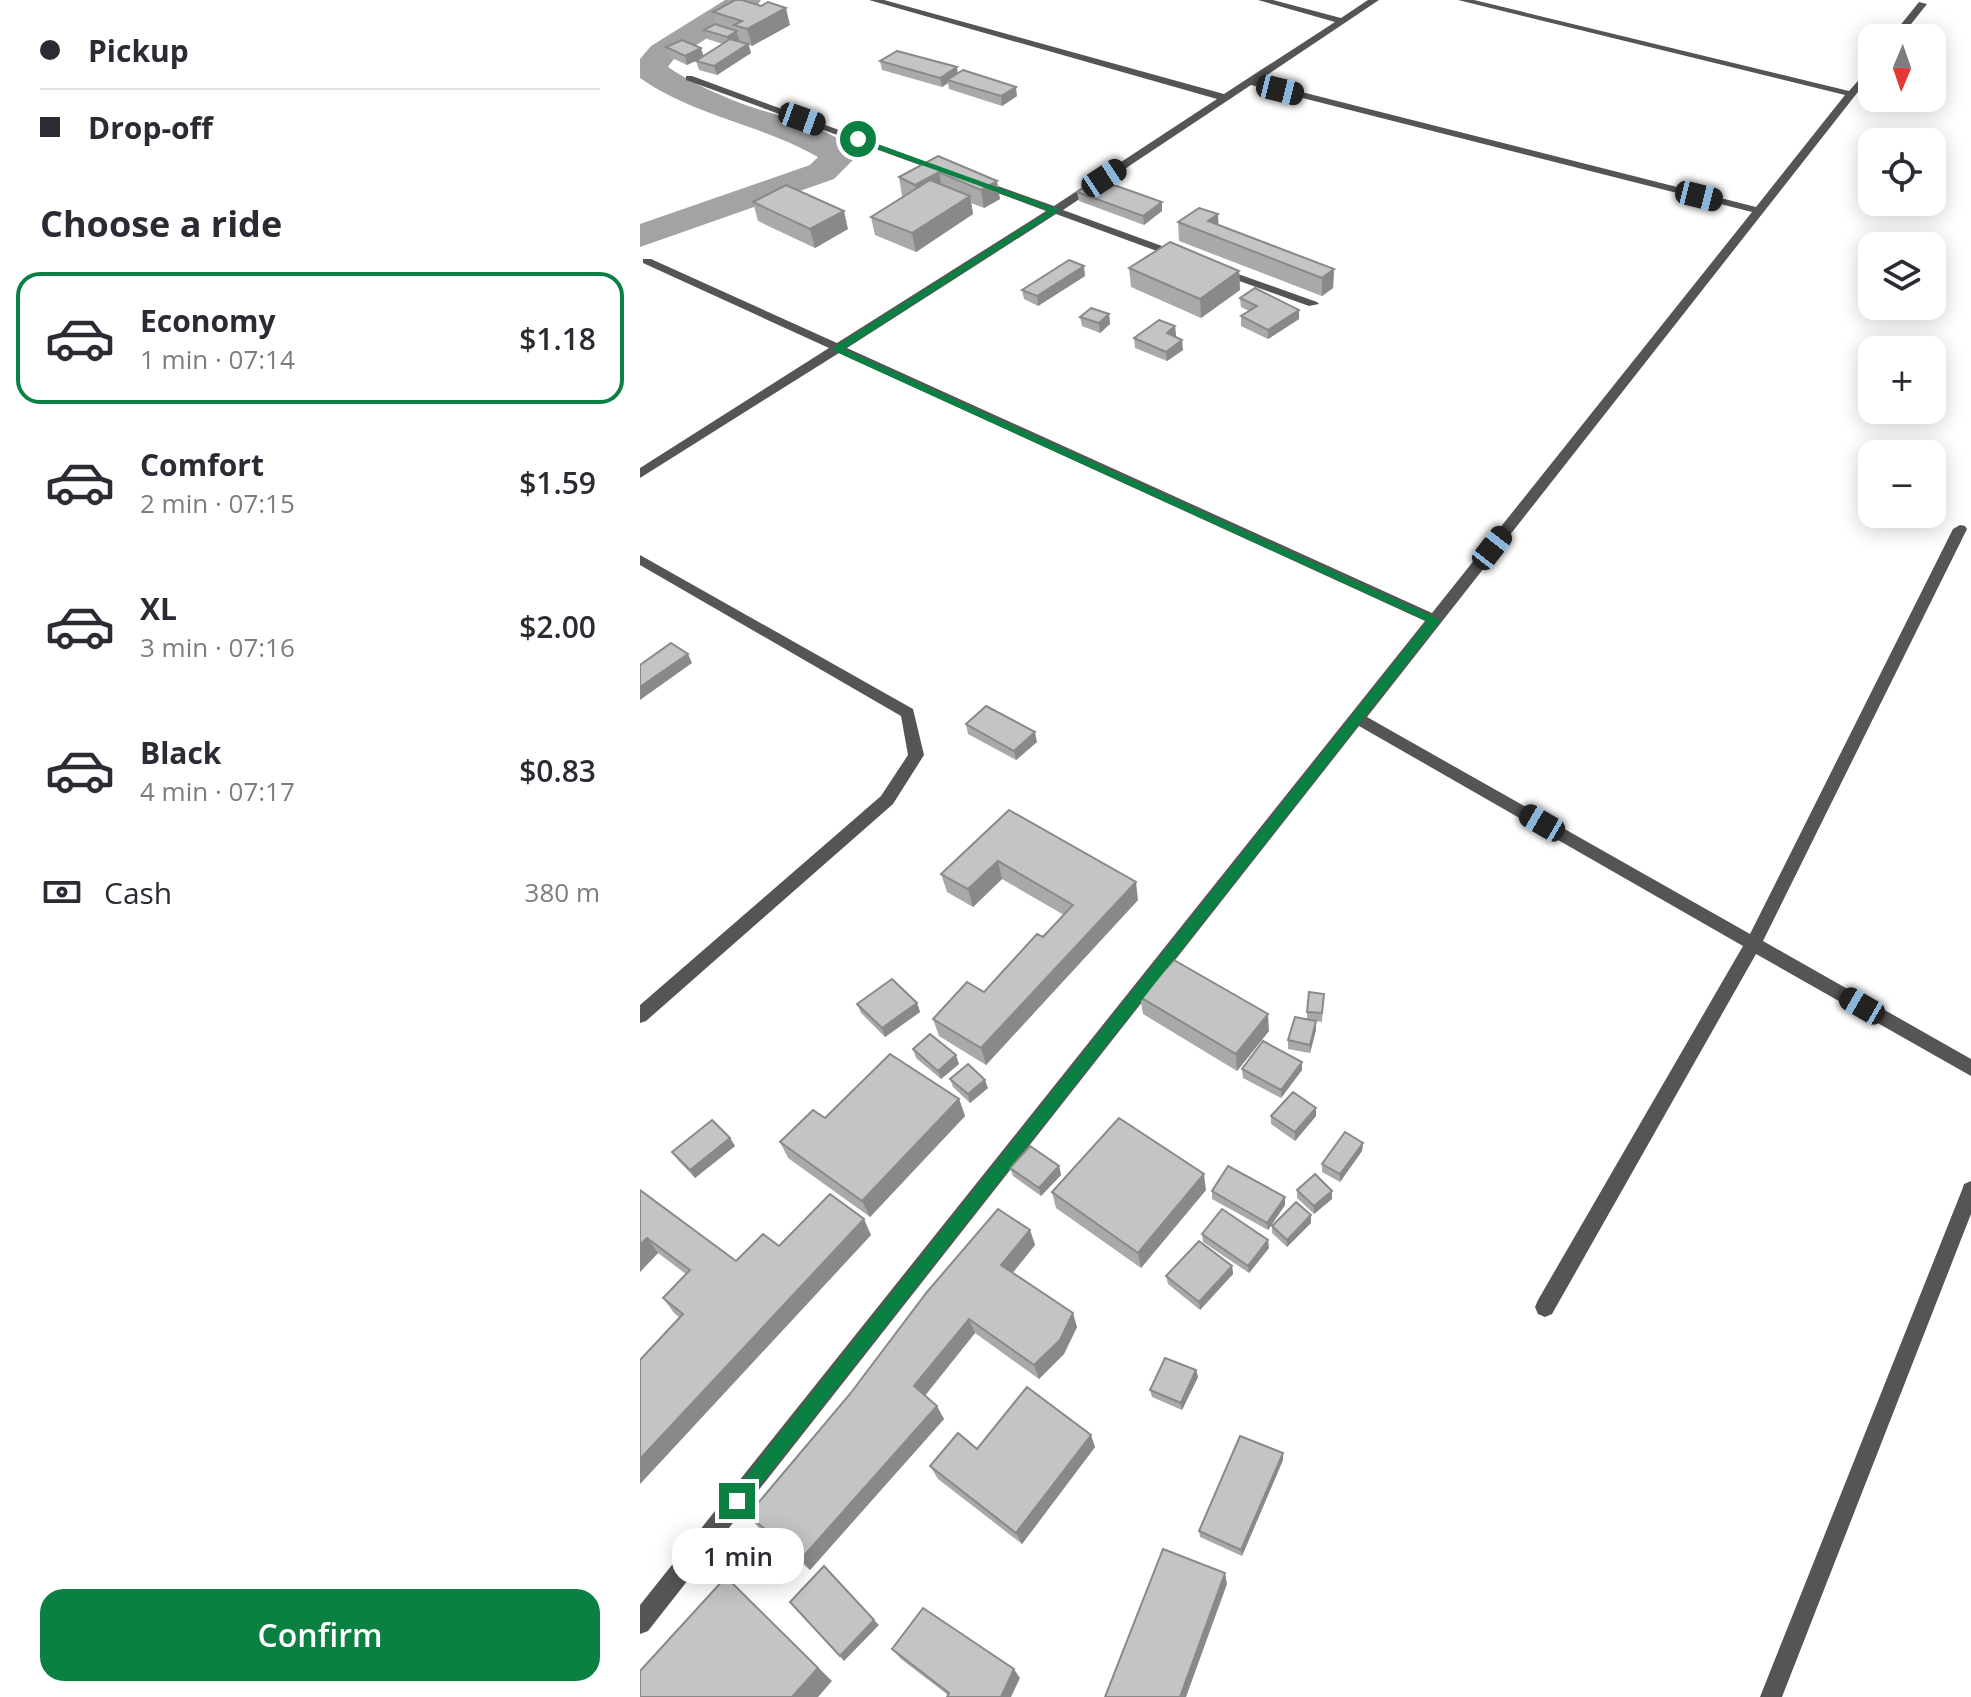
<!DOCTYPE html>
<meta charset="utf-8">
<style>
:root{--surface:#fff;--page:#f2f2f3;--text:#2b2b33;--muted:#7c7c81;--line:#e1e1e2;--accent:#0b8043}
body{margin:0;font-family:"Open Sans",sans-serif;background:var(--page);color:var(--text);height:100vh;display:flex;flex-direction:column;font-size:30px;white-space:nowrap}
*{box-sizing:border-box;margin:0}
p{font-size:26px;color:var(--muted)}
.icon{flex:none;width:44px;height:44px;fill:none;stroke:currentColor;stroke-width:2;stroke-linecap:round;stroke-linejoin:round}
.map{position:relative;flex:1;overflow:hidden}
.side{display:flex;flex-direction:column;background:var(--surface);width:640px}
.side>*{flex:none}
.top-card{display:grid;align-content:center;height:176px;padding:0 40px;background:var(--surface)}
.needle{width:52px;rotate:182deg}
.buttons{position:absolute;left:1218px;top:24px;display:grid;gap:16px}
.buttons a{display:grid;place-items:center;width:88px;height:88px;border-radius:16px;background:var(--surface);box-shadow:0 4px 20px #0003;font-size:40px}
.end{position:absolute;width:36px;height:36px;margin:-18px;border:10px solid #0b8043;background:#fff;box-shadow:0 0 0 4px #fff}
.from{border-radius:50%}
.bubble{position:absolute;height:56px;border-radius:24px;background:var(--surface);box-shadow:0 4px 20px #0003;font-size:26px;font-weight:600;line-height:56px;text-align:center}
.car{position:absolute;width:24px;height:48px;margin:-24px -12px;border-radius:10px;box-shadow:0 0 6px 2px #0007;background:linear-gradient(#222 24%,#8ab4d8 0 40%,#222 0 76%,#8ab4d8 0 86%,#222 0)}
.top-card b{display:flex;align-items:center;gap:28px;height:76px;font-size:30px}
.top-card b+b{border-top:2px solid var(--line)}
.top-card i{width:20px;height:20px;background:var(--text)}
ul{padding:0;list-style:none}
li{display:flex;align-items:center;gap:24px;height:132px;margin:0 16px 12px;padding:0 24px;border:4px solid transparent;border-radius:24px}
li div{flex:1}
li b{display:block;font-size:30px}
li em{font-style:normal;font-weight:600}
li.on{border-color:var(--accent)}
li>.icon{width:72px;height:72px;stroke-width:1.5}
h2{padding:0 40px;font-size:36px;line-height:96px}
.pay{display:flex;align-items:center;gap:20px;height:88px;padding:0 40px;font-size:30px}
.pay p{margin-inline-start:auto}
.button{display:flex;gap:16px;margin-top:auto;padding:16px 40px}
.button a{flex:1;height:92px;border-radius:24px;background:var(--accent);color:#fff;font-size:32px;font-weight:600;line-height:92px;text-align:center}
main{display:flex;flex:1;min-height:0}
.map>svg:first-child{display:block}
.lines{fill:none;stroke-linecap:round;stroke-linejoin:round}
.canal{fill:#a3a3a3;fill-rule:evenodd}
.street{fill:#555;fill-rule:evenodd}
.wall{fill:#a9a9a9}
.shaded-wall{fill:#898989}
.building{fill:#c4c4c4;stroke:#898989;stroke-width:2}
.route{fill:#0b8043}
</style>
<main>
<section class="side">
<div class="top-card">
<b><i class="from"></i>Pickup</b>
<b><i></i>Drop-off</b>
</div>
<h2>Choose a ride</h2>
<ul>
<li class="on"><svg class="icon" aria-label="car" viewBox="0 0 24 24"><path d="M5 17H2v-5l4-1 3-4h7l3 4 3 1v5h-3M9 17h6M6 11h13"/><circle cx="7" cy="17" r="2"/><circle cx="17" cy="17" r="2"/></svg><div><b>Economy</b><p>1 min · 07:14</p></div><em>$1.18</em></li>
<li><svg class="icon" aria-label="car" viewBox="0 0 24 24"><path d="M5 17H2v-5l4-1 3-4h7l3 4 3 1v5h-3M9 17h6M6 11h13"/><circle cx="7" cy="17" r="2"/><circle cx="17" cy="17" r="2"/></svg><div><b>Comfort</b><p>2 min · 07:15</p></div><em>$1.59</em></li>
<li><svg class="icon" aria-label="car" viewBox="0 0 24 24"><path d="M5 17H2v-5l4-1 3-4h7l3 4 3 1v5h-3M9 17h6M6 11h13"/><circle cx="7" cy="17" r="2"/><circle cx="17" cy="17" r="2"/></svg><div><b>XL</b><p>3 min · 07:16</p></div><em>$2.00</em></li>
<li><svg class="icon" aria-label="car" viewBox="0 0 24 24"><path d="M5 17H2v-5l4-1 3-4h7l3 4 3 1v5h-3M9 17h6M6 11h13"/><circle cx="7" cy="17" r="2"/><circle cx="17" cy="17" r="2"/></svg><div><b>Black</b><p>4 min · 07:17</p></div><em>$0.83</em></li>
</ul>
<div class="pay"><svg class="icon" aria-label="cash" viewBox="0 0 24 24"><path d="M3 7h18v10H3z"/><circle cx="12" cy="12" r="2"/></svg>Cash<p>380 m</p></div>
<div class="button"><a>Confirm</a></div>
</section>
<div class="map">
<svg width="1331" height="1697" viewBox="0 0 1331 1697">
<rect width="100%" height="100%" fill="#fff"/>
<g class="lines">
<path class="canal" d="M85,0H121L117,6L33,60L28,67C50,82 75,93 100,103C133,116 197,126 217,156L194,179L0,247V224L170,165L178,157C121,124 58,118 0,78V59L11,46Z"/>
<g class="street">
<path d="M229,0H244L584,94L695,22L618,0H633L701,18L728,0H739L618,81L1116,207L1205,95L818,0H834L1209,91L1232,65V74L727,717L1110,934L1313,529L1320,525L1325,526L1327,529L1123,941L1331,1059V1076L1116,954L912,1314L905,1317L898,1314L895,1307L898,1300L1103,946L719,726L8,1631L0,1634V1605L785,621L199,353L0,478V468L189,348L3,263V259H11L197,343L406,211L336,185V181H344L414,206L577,99ZM611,85L1112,212L792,613L207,348L416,214L536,258H544V254L423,210Z"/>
<path d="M1279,2L1287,4L1260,38H1250Z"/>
<path d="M46,76H52L308,170L299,172L46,80Z"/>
<path d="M581,268L677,302L679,304L669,306L577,273L575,271Z"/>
<path d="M0,555L273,709L284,755L253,804L6,1021L0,1023V1005L241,796L268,755L261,716L0,565Z"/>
<path d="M1331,1181V1214L1142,1697H1120L1322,1190L1324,1184Z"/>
</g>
</g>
<g class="wall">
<path d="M73,12L150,25L112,46L109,45L111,53L77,75L59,70L56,61L62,57L47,65L28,56L26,47L64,57L83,44L67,39L64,30L77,25Z"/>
<path d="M240,61L318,73L377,96L362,106L309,89L308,83L302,87L242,70Z"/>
<path d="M298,156L360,199L344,208L331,203L333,214L276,252L235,235L231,217L264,196H262L259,177Z"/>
<path d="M437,192L522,202V211L504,225L439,201Z"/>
<path d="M113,202L208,229L175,248L118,221Z"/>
<path d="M538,222L578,225L694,269L693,288L682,296L539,241Z"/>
<path d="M489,268L599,271L600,290L561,318L491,287Z"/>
<path d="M445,276L398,306L384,299L382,290Z"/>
<path d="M600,298L659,319L628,339L601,326V316L609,311L601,307Z"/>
<path d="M469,314L470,324L460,333L442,326L440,317Z"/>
<path d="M535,326L536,336L535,337L543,350L527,361L495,348L494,338Z"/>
<path d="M326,724L397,742L376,760L328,734Z"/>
<path d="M369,810L498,900L346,1065L299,1036L293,1019L344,992L424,915L362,879L333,907L307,892L301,874Z"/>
<path d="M684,994L682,1022L676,1021V1030L670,1053L648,1049V1040L667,1019V1012Z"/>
<path d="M500,997L629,1031L597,1071L503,1014Z"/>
<path d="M277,1003L280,1012L245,1037L221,1013L217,1004Z"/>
<path d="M273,1049L319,1064L301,1079L276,1058Z"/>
<path d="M662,1062V1070L641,1098L603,1078L602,1069Z"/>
<path d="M310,1079L348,1088L330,1103L313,1087Z"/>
<path d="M319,1099L325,1116L230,1217L148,1158L140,1142L185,1118Z"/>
<path d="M631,1116H676L655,1141L631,1124Z"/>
<path d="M90,1138L95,1146L55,1178L38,1160L32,1152Z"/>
<path d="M723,1143L722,1151L700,1182L682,1172V1164Z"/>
<path d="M419,1166L421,1175L401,1196L373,1176L370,1168Z"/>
<path d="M0,1190L96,1261L139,1246L231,1235L0,1484V1360L40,1318L34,1313L23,1298L46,1274L18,1253L0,1272Z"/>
<path d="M566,1190L501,1268L416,1208L412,1192Z"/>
<path d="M657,1190L692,1199L674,1214L657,1198Z"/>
<path d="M572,1191L645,1197V1205L628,1230L572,1199Z"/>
<path d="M671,1223L647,1247L632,1233V1226Z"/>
<path d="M390,1230L395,1245L372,1273L437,1327L424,1354L399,1379L335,1333L285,1396L304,1419L170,1570L118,1527L108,1515Z"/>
<path d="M562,1234L629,1248L609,1273L563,1242Z"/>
<path d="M592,1266L593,1274L560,1310L528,1284L526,1276Z"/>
<path d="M556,1370L558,1377L542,1410L512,1397L510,1390Z"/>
<path d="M455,1447L382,1544L298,1479L290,1466L337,1449Z"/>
<path d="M643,1460L602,1556L560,1537L559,1531Z"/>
<path d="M252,1649L380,1678L308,1695L261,1659Z"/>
</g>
<g class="shaded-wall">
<path d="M146,8L150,25L112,46L107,29Z"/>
<path d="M96,31L99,40L89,46L87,37Z"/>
<path d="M108,44L111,53L77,75L74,66Z"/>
<path d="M61,48L64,57L47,65L45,56Z"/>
<path d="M317,67L318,76L307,80L308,83L302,87L300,78Z"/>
<path d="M376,87L377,96L362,106L361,96Z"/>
<path d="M299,172L302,190L279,203L275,185Z"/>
<path d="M357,181L360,199L344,208L341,190Z"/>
<path d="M330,196L333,214L276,252L272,233Z"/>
<path d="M522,202V211L504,225L503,216Z"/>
<path d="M204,211L208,229L175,248L170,229Z"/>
<path d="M578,214L579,233L568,221Z"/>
<path d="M444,266L445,276L398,306L397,296Z"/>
<path d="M694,269L693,288L682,296V278Z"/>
<path d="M599,271L600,290L561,318L560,299Z"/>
<path d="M659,310V319L628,339V330Z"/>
<path d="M469,314L470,324L460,333L459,323Z"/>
<path d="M535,326L536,336L527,343V333Z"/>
<path d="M542,340L543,350L527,361L526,352Z"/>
<path d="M48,654L52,663L0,700V687Z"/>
<path d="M395,732L397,742L376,760L374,751Z"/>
<path d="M358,861L362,879L333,907L328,889Z"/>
<path d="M496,882L498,900L346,1065L341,1048Z"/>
<path d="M277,1003L280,1012L245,1037L242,1028Z"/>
<path d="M628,1014L629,1031L597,1071L596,1054Z"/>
<path d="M676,1021V1030L670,1053V1045Z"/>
<path d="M316,1055L319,1064L301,1079L298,1071Z"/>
<path d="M662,1062V1070L641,1098V1090Z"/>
<path d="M345,1080L348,1088L330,1103L328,1094Z"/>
<path d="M319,1099L325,1116L230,1217L222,1201Z"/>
<path d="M676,1108V1116L655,1141V1132Z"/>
<path d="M90,1138L95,1146L55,1178L50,1170Z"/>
<path d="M723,1143L722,1151L700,1182V1174Z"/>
<path d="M419,1166L421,1175L401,1196L399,1188Z"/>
<path d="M564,1174L566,1190L501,1268L498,1253Z"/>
<path d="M692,1191V1199L674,1214V1206Z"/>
<path d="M645,1197V1205L628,1230L627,1223Z"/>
<path d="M671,1215V1223L647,1247V1240Z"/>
<path d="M224,1219L231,1235L0,1484V1459Z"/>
<path d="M390,1230L395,1245L367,1280L361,1265Z"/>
<path d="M7,1238L18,1253L0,1272V1245Z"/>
<path d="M628,1240L629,1248L609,1273L608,1266Z"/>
<path d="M592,1266L593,1274L560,1310L559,1302Z"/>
<path d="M433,1313L437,1327L424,1354L399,1379L394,1365Z"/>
<path d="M329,1319L335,1333L281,1400L274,1386Z"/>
<path d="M556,1370L558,1377L542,1410L541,1403Z"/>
<path d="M297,1406L304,1419L170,1570L161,1559Z"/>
<path d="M451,1435L455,1447L382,1544L376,1533Z"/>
<path d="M643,1453V1460L602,1556L601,1550Z"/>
<path d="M585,1573L587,1584L546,1697H540Z"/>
<path d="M102,1593L192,1681L178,1697H152Z"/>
<path d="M234,1620L239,1625L204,1661L200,1656Z"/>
<path d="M374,1669L380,1678L371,1697H361Z"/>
</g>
<g class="building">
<path d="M95,0H102L121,6L128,2L146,8L107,29L94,25L102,21L73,12Z"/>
<path d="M75,24L97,31L87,37L64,30Z"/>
<path d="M90,39L108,44L74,66L56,61Z"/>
<path d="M42,40L61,48L45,56L26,47Z"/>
<path d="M257,51L317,67L300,78L240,61Z"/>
<path d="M323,70L376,87L361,96L307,80Z"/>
<path d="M298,156L357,181L341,190L299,172L275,185L259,177Z"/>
<path d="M457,179L522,202L503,216L437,192Z"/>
<path d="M290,180L330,196L272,233L231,217Z"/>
<path d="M146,185L204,211L170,229L113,202Z"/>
<path d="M559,208L578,214L568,221L694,269L682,278L538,222Z"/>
<path d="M530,242L599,271L560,299L489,268Z"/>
<path d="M429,260L444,266L397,296L382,290Z"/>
<path d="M615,288L659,310L628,330L601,316L617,306L600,298Z"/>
<path d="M451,308L469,314L459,323L440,317Z"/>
<path d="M519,320L535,326L527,333L542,340L526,352L494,338Z"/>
<path d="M31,643L48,654L0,687V665Z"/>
<path d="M346,706L395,732L374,751L326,724Z"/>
<path d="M369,810L496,882L341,1048L293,1019L327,982L344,992L397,934L403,937L433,905L358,861L328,889L301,874Z"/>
<path d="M534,960L628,1014L596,1054L500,997Z"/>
<path d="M252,979L277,1003L242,1028L217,1004Z"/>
<path d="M669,992L684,994L682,1013L667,1012Z"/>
<path d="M655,1017L676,1021L670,1045L648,1040Z"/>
<path d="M290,1034L316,1055L298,1071L273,1049Z"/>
<path d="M623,1041L662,1062L641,1090L602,1069Z"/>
<path d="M250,1054L319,1099L222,1201L140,1142L173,1110L185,1118Z"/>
<path d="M328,1064L345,1080L328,1094L310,1079Z"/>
<path d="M653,1092L676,1108L655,1132L631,1116Z"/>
<path d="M479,1118L564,1174L498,1253L412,1192Z"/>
<path d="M72,1120L90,1138L50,1170L32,1152Z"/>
<path d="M705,1132L723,1143L700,1174L682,1164Z"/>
<path d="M390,1146L419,1166L399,1188L370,1168Z"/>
<path d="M588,1166L645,1197L627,1223L572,1191Z"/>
<path d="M675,1174L692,1191L674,1206L657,1190Z"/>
<path d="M0,1190L96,1261L123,1234L139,1246L190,1194L224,1219L0,1459V1360L43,1314L23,1298L50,1270L7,1238L0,1245Z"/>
<path d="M656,1202L671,1215L647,1240L632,1226Z"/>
<path d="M358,1209L390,1230L361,1265L433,1313L420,1340L394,1365L329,1319L274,1386L297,1406L161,1559L108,1515L210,1394L287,1292Z"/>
<path d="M582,1209L628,1240L608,1266L562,1234Z"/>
<path d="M559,1241L592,1266L559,1302L526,1276Z"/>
<path d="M525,1358L556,1370L541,1403L510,1390Z"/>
<path d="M387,1387L451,1435L376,1533L290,1466L318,1433L337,1449Z"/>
<path d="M600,1436L643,1453L601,1550L559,1531Z"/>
<path d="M523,1549L585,1573L540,1697H465Z"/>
<path d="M184,1566L234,1620L200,1656L150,1602Z"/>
<path d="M86,1577L178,1668L152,1697H0V1671Z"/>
<path d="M283,1608L374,1669L361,1697H307L309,1693L252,1649Z"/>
</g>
<path class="route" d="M218,137L420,210L204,349L801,620L103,1507L97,1510L91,1507L88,1501L91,1495L787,621L194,351V347L409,211L215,141Z"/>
</svg>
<div class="buttons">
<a><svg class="needle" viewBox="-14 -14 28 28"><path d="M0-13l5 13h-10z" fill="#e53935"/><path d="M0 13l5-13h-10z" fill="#7c7c81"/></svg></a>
<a><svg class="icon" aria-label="locate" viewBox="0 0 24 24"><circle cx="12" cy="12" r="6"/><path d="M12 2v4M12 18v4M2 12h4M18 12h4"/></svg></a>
<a><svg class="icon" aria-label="layers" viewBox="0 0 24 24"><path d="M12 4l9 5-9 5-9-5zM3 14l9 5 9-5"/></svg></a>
<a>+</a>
<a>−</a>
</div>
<i class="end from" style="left:218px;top:139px"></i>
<i class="end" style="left:97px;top:1501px"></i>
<div class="bubble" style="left:32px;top:1528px;width:132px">1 min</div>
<i class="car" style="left:640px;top:90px;rotate:104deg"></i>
<i class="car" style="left:162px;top:119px;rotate:110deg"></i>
<i class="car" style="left:464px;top:178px;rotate:57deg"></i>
<i class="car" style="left:1059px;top:196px;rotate:104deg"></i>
<i class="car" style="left:852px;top:548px;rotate:38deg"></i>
<i class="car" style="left:902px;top:823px;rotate:300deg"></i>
<i class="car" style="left:1222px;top:1006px;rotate:300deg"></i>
</div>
</main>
